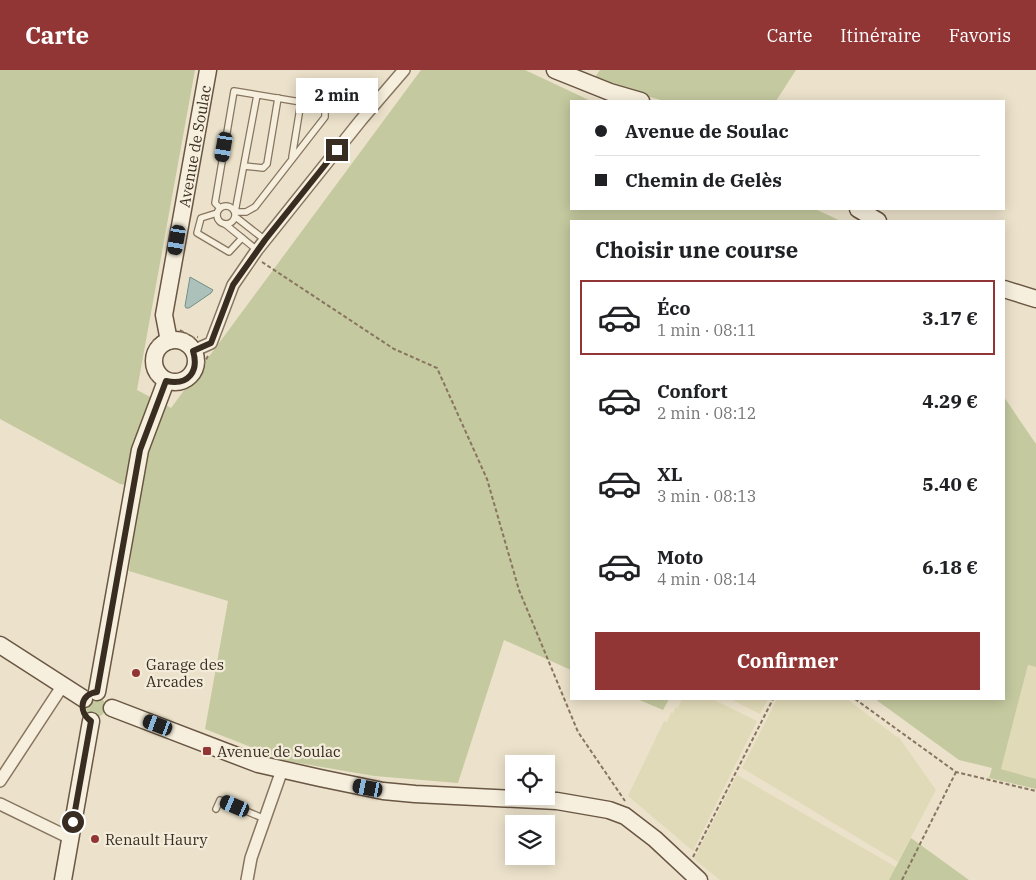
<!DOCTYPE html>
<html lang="fr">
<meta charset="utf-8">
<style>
:root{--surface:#fff;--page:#f2f2f2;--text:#202124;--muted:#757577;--line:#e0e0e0;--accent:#913535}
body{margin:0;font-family:"IBM Plex Serif",serif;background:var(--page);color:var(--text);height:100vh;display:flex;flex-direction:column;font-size:19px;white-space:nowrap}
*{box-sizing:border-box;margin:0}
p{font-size:16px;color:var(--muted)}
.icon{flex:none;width:28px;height:28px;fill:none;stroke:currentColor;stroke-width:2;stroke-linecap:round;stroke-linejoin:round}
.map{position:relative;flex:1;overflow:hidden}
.drawer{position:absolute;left:570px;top:150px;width:435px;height:480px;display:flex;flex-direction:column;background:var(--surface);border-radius:0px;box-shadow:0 2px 12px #0003}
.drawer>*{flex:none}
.top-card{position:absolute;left:570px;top:30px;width:435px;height:110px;border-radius:0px;box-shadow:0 2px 12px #0003;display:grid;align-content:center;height:110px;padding:0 25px;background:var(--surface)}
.buttons{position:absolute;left:505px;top:685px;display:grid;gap:10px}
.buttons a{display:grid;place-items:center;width:50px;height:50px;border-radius:0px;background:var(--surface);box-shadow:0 2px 12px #0003;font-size:25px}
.end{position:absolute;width:22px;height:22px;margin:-11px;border:6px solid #392d22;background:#fff;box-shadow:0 0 0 2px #fff}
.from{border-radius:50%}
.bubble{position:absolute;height:35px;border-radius:0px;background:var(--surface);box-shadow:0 2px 12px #0003;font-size:16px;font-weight:700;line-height:35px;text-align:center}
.car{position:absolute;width:15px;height:30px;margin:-15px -8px;border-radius:6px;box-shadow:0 0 4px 1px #0007;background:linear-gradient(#222 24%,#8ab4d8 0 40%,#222 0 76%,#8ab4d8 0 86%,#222 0)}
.top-card b{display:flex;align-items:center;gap:18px;height:48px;font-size:19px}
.top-card b+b{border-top:1px solid var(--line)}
.top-card i{width:12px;height:12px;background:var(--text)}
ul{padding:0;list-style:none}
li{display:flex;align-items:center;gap:15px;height:75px;margin:0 10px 8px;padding:0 15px;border:2px solid transparent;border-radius:0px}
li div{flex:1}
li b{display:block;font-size:19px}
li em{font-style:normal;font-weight:700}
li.current{border-color:var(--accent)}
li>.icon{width:45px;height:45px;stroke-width:1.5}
h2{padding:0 25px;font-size:22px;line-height:60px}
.primary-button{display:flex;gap:10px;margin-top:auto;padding:10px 25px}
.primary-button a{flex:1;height:58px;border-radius:0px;background:var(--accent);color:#fff;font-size:20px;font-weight:700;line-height:58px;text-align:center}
header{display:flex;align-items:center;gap:30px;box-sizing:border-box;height:70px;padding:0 25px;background:var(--accent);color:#fff}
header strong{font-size:24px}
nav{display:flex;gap:28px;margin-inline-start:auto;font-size:18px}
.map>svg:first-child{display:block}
.farmland{fill:#e1dab8}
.green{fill:#c4c99f}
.water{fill:#abc1ba;stroke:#718f88}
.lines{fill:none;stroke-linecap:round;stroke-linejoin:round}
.lane-casing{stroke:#877560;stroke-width:8}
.street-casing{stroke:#877560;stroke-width:14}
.secondary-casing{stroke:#695643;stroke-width:19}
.path{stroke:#877560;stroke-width:2;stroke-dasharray:4 2.5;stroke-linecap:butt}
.lane{stroke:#f7efdd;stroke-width:5.5}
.street{stroke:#f7efdd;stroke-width:11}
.secondary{stroke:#f7efdd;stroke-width:16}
.route{stroke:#392d22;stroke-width:6}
.poi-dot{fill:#913535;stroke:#f4ecda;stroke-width:2}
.labels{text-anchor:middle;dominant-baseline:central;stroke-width:4.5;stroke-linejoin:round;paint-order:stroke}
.street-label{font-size:15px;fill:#392d22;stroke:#f4ecda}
.poi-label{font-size:15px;fill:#392d22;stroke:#f4ecda;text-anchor:start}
</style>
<header>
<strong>Carte</strong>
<nav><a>Carte</a><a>Itinéraire</a><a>Favoris</a></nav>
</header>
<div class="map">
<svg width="1036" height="810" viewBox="0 0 1036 810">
<rect width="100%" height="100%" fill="#ece2cb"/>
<g class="farmland">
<path d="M1028,595L1036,597V709L1001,699Z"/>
<path d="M682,629H712L757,651L693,781L628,726L664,651L667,652L671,642L673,643L676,637L678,638Z"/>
<path d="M730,629H768L760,644Z"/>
<path d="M777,629H847L897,667L898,666L936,720L898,792L742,698Z"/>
<path d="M737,705L896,797L889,810H720L694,789Z"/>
</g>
<g class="green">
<path d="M0,0H195L137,320L171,338L421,0H525L591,31H571V139H815L841,151H571V600L504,570L458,713L374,706L287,691L205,659L228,531L129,501L140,417L120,414L0,349Z"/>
<path d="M600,0H796L776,31H664L593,10Z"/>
<path d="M1004,327L1036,374V597L1028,595L1001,699L1036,709V719L989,708L992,698L959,690L875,629H1004Z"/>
<circle cx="96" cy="637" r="10"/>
<path d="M637,629H669L663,640Z"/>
<path d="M911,768L969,810H889Z"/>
</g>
<path class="water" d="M190,207L213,220L211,223L189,238H186L185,236Z"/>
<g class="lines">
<defs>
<g id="lane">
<path d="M292,87L301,32"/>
<path d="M244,96L263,98L267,94L278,28"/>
<circle cx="226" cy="145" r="9"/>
<path d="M220,138L215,133L234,21L325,36V47L255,137L246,142H235L257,25"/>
<path d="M217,143L201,148L197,163L229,182L242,168"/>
<path d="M235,148H237L265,170"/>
<path d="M225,154L257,180"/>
<path d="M216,739L220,730L265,749"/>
</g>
<g id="street">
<path d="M193,281L211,273L233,215L257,180L361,50L404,0"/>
<path d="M0,711L63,615"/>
<path d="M0,734L70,768"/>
<path d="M247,810L251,788L282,700"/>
</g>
<g id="secondary">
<path d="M555,0L610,22L641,31"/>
<path d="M858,139L878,151"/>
<path d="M1004,219L1036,229"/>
<circle cx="175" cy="291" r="21"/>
<path id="s1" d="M169,271L164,245L208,0"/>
<path d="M0,575L84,629"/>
<path d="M97,622L140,380L166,311"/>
<path d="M112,638L258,694L320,708L383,721L415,724L557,731L609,740L625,746L655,769L699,810"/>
<path d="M63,810L91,651"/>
</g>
</defs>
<use href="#lane" class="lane-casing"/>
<use href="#street" class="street-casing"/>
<use href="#secondary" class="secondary-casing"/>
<g class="path">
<path d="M262,192L394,279L437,298L487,409L519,520L578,662L625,731"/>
<path d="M180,260L193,268L198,267"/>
<path d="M152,310C147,287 143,291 155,268"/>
<path d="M175,320L191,313L196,307L208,286"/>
<path d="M855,629L956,702L1036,721"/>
<path d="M693,787L773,629"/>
<path d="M902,810L956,702"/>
</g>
<use href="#lane" class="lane"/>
<use href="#street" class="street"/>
<use href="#secondary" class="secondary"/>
</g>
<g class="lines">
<path class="route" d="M73,752L91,651C78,642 80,624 97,622L140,380L166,311C189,316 199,301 193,281L211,273L233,215L265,170L337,80"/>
</g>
<g class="poi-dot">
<circle cx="136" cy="603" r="5"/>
<rect x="202" y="676" width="10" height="10" rx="2.5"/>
<circle cx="95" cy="769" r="5"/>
</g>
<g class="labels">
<g class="street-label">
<text stroke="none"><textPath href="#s1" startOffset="198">Avenue de Soulac</textPath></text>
</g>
<g class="poi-label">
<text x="146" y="594">Garage des<tspan x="146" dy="17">Arcades</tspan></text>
<text x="217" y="681">Avenue de Soulac</text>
<text x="105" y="769">Renault Haury</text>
</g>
</g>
</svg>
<div class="buttons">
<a><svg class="icon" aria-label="locate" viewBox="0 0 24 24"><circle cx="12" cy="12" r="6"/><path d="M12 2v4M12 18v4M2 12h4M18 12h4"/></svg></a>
<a><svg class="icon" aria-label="layers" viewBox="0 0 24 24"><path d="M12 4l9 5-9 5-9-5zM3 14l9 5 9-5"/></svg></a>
</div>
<i class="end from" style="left:73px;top:752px"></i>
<i class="end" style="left:337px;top:80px"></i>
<div class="bubble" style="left:296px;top:8px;width:82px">2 min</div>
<i class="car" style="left:224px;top:77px;rotate:190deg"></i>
<i class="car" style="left:177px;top:170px;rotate:190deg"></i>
<i class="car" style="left:158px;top:655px;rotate:291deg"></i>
<i class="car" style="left:368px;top:718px;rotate:281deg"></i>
<i class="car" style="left:235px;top:736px;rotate:293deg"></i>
<div class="top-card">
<b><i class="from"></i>Avenue de Soulac</b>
<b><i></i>Chemin de Gelès</b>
</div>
<section class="drawer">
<h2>Choisir une course</h2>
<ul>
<li class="current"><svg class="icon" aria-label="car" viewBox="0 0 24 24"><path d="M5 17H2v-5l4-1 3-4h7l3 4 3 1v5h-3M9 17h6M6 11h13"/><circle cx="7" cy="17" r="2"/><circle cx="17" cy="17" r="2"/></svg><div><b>Éco</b><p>1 min · 08:11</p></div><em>3.17 €</em></li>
<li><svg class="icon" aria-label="car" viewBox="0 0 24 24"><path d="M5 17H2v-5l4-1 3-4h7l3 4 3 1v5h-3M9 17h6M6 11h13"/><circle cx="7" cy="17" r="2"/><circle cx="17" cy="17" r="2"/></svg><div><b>Confort</b><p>2 min · 08:12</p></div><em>4.29 €</em></li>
<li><svg class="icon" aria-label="car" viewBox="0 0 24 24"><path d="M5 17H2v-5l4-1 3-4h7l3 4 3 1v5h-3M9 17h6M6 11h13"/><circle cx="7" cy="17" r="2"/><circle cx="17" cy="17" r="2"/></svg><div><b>XL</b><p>3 min · 08:13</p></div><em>5.40 €</em></li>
<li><svg class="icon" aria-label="car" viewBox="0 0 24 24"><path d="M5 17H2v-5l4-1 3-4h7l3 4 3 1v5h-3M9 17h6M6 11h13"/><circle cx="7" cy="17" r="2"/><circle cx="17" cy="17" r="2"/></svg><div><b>Moto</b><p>4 min · 08:14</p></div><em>6.18 €</em></li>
</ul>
<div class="primary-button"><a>Confirmer</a></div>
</section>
</div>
